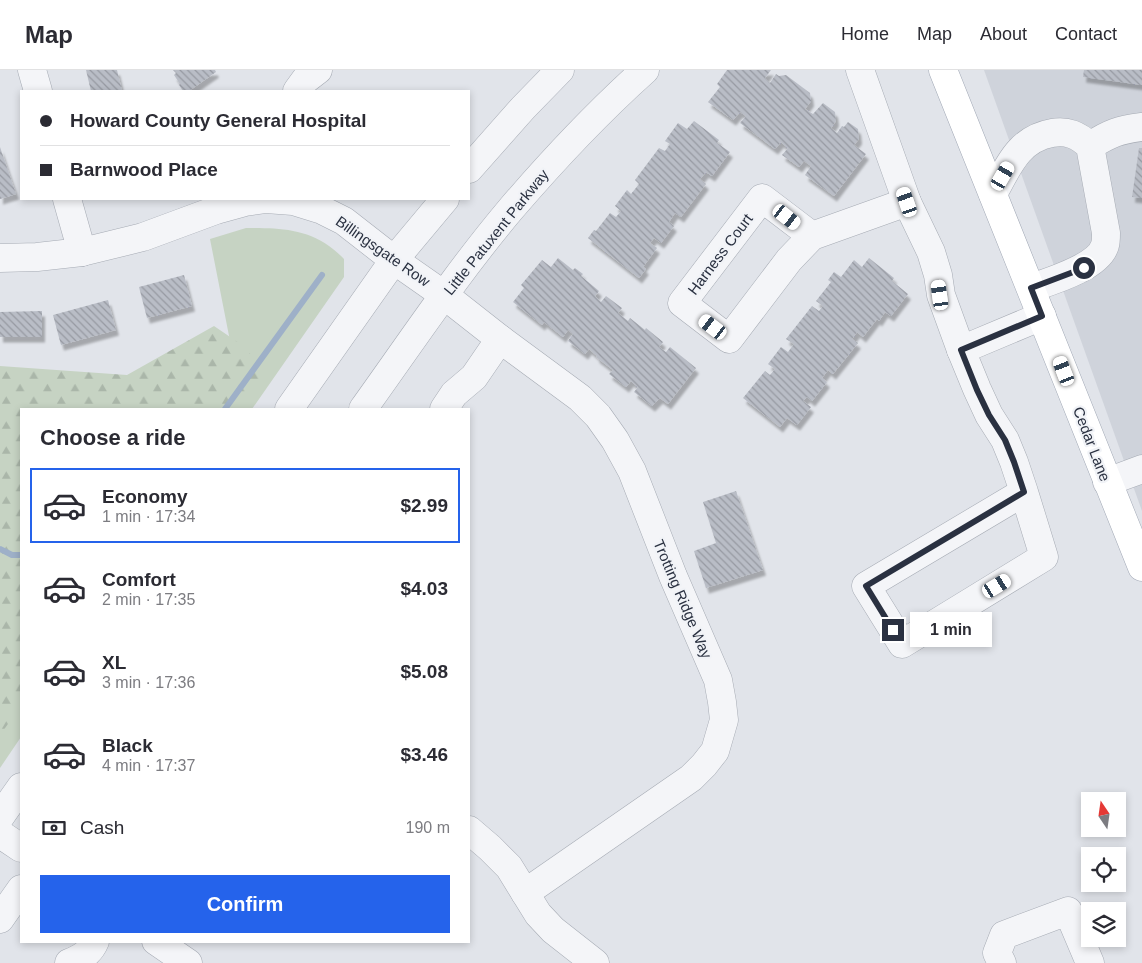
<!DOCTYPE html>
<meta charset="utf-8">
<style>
:root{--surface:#fff;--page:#f2f2f3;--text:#2b2b33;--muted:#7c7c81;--line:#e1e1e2;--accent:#2563eb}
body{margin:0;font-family:Helvetica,sans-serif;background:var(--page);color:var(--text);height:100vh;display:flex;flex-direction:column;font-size:19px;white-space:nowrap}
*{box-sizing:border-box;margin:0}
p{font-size:16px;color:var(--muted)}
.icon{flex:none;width:28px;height:28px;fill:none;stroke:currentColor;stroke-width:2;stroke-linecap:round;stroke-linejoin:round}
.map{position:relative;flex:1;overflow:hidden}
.sheet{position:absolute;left:20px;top:338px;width:450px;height:535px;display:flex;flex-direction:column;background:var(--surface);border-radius:0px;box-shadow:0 2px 8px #0003}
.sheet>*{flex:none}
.top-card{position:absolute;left:20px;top:20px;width:450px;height:110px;border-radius:0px;box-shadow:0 2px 8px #0003;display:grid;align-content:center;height:110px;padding:0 20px;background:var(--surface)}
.needle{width:32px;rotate:347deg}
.tools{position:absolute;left:1081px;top:722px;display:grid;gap:10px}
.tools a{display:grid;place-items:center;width:45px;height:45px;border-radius:0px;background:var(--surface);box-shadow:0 2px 8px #0003;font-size:25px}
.end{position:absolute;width:22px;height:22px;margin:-11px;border:6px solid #2a3141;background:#fff;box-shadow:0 0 0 2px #fff}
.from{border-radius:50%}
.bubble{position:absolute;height:35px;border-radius:0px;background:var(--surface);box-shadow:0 2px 8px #0003;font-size:16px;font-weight:600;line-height:35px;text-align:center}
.car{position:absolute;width:15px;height:30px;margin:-15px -8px;border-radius:6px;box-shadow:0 0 4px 1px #0007;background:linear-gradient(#fff 24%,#345 0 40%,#fff 0 76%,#345 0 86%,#fff 0)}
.top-card b{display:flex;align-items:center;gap:18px;height:48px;font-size:19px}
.top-card b+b{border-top:1px solid var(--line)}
.top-card i{width:12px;height:12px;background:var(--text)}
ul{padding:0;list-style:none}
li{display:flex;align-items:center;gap:15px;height:75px;margin:0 10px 8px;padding:0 10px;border:2px solid transparent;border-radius:0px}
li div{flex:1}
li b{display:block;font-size:19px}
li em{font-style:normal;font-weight:600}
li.on{border-color:var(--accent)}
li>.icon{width:45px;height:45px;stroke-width:1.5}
h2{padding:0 20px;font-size:22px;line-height:60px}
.pay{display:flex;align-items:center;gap:12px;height:55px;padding:0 20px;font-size:19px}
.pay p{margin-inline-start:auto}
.action{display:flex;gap:10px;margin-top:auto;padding:10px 20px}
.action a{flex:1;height:58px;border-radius:0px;background:var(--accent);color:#fff;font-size:20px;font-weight:600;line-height:58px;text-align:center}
header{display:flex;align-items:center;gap:30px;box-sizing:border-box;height:70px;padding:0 25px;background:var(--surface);border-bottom:1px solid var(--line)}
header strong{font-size:24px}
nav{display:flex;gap:28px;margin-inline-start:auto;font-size:18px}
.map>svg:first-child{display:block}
.built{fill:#cfd3db}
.green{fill:#c6d3c3}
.forest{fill:url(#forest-firs)}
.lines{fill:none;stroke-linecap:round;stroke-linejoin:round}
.stream{stroke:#9eb0c8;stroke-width:6}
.building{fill:url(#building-back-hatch);filter:url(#shadow)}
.minor-casing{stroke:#a6abb4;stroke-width:29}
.major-casing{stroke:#a1a8b5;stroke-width:29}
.minor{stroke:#f4f5f8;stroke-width:28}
.major{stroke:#fff;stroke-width:28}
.route{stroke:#2a3141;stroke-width:6}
.labels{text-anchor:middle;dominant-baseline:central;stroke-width:4.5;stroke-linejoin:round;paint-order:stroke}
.street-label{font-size:15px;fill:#2a3141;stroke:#f1f3f7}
</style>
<header>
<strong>Map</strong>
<nav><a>Home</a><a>Map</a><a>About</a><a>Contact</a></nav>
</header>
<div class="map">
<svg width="1142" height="893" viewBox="0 0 1142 893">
<defs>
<pattern id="forest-firs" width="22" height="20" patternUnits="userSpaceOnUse" patternTransform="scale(1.25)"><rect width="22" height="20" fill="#c6d3c3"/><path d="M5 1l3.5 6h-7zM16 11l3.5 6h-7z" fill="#aab6a9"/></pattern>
<pattern id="building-back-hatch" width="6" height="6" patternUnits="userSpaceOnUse" patternTransform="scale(1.25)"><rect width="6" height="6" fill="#b9bdc6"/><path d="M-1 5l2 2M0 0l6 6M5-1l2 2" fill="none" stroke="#979aa2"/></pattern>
<filter id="shadow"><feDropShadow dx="3" dy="5.5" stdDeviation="1" flood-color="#0004"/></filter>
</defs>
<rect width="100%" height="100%" fill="#e1e4ea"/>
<path class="built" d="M984,0H1142V441Z"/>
<path class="green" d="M246,158C276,158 304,158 329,176C335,180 340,185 344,189V207L252,339H21V667L0,698V322L142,318L232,281L210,169Z"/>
<path class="forest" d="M214,256L242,275L266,301L238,339H21V636L0,665V296L127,305Z"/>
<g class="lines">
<g class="stream">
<path d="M225,339L322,205"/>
<path d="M0,479L12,485H21"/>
</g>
</g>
<g class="building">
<path d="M86,0H117L122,21H91Z"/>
<path d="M173,0H215L216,2L189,21H183L179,15L180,14L174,5L176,3Z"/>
<path d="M727,0H771L765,8L770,13L776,4L779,6L786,5L810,23L811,31L805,39L813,44L823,33L835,42L836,51L831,58L837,63L842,56L844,57L848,52L858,59L859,69L854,75L866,84L834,126L805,105L811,96L804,91L799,97L782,85L788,78L781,72L775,79L740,53L746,46L740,42L733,50L708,32L720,17L717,14Z"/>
<path d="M1084,0H1142V15L1083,7Z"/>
<path d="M694,51L719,70L717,73L730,82L712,106L706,102L700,109L706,114L681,147L675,143L669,152L674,156L661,173L654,168L650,173L657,178L643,197L646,199L639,208L588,168L594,160L596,161L610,143L616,147L621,141L615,136L627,120L631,124L639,114L635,110L659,78L665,81L670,74L665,71L678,53L687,59Z"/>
<path d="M0,77L16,124L0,129Z"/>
<path d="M1139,78H1142V128L1132,127Z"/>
<path d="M558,188L573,200L575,198L583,204L581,206L599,221L595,226L601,232L606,226L622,238L618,243L628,251L630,248L645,260L646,258L663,272L659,277L666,282L670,277L696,298L668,334L660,328L652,336L634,322L638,317L631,311L626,317L609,304L613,300L596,287L597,286L589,279L585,284L568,271L573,264L568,260L563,267L544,252L542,255L513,232L524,218L521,215L542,190L551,197Z"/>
<path d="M869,188L894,208L892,211L908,224L891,246L885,242L879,251L877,249L863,267L857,262L852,269L858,273L833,304L828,300L822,308L827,312L812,331L807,327L803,331L811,337L797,355L787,348L780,357L743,328L765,301L770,305L775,299L768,294L781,277L788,282L794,274L786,269L812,236L819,241L823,236L816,231L831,212L828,210L834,202L841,207L854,190L862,197Z"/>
<path d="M184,205L192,236L147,248L139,217Z"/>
<path d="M108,230L116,260L61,275L53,245Z"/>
<path d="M42,241V267H0V242Z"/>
<path d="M736,421L763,500L706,518L694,481L716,473L703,432Z"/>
</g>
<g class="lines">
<defs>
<g id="minor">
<path d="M32,0L38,21"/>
<path d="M860,0L907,132L931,182L938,205L941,225L961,280L977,319L989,345L1005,370L1014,392L1024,422L866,516L902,574L1044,487L1024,422"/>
<path d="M297,21L305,10L318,0"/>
<path d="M1090,76C1110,63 1119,60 1142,57"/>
<path d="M469,99L523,38L560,0"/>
<path d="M993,124C1008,97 1018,69 1052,63C1067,60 1078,65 1090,76L1106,163C1106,167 1106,172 1105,175C1099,197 1051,211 1031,218"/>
<path d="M67,129L82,182"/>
<path d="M812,166L762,128L682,233L729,269L789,190L812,166L907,132"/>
<path d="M0,188L37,187L82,182L143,167L216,140L245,132L266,129L293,131L322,140L344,151L394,190L444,225L500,269L580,328L598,346L615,370L632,401L673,506L718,610L722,632L724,650L715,681L704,695L691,708L525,823"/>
<path d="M961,280L1042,246"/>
<path d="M289,339L394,190L445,129"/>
<path d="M363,339C411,272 457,203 510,140C552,91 597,43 645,0"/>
<path d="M444,339L454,324L474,307L500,269"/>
<path d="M1107,412L1142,399"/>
<path d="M0,747L21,717"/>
<path d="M469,760L490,778L509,797L538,844L553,860L595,893"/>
<path d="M0,764L21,778"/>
<path d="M0,849L21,819"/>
<path d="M156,871L188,893"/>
<path d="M69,893C81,888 90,883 95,871"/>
<path d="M1002,893L997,883L1004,865L1068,841L1090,893"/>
</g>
<path id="major" d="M943,0L1142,497"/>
</defs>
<use href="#minor" class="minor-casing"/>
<use href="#major" class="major-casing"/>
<use href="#minor" class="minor"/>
<use href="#major" class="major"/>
</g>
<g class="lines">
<path class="route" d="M893,560L866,516L1024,422L1014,392L1005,370L989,345L977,320L961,280L1042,246L1031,218L1084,198"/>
</g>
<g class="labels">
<g class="street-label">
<text transform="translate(496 162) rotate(-51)">Little Patuxent Parkway</text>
<text transform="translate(383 181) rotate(35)">Billingsgate Row</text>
<text transform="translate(720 184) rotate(-53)">Harness Court</text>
<text transform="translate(1092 374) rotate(69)">Cedar Lane</text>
<text transform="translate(683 529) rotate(67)">Trotting Ridge Way</text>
</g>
</g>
</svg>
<div class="tools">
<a><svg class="needle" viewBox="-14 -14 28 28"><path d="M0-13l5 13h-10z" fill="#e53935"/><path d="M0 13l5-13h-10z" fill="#7c7c81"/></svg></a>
<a><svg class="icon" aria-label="locate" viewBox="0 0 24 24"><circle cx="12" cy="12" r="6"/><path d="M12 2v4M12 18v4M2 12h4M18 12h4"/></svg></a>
<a><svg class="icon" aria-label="layers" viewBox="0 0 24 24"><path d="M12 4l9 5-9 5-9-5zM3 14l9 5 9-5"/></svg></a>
</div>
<i class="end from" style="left:1084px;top:198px"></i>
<i class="end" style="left:893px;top:560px"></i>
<div class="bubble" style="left:910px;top:542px;width:82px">1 min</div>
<i class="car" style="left:1003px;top:106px;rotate:30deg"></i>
<i class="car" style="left:907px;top:132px;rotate:341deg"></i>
<i class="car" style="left:787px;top:147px;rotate:128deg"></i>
<i class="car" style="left:940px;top:225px;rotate:352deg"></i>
<i class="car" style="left:713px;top:257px;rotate:307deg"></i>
<i class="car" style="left:1064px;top:301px;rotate:339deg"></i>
<i class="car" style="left:997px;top:516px;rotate:59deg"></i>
<div class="top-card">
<b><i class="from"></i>Howard County General Hospital</b>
<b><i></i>Barnwood Place</b>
</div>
<section class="sheet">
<h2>Choose a ride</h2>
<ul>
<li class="on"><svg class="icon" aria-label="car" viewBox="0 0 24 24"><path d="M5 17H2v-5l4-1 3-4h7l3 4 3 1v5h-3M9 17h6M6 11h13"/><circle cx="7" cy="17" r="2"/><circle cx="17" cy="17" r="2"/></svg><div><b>Economy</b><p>1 min · 17:34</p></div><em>$2.99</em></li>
<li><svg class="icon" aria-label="car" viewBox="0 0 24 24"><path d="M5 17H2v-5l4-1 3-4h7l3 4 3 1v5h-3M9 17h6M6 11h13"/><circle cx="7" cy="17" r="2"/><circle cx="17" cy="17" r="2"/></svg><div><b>Comfort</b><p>2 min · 17:35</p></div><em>$4.03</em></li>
<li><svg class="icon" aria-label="car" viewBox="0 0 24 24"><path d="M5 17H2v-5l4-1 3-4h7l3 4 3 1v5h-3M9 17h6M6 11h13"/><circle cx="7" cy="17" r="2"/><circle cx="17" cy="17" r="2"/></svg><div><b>XL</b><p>3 min · 17:36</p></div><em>$5.08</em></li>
<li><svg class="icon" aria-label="car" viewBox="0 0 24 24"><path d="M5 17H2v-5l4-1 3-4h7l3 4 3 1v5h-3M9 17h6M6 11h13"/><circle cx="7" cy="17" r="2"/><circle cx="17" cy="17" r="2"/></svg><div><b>Black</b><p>4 min · 17:37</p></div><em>$3.46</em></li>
</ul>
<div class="pay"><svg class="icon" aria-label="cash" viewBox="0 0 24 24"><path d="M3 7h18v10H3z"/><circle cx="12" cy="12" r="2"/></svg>Cash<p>190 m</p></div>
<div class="action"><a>Confirm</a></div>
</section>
</div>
